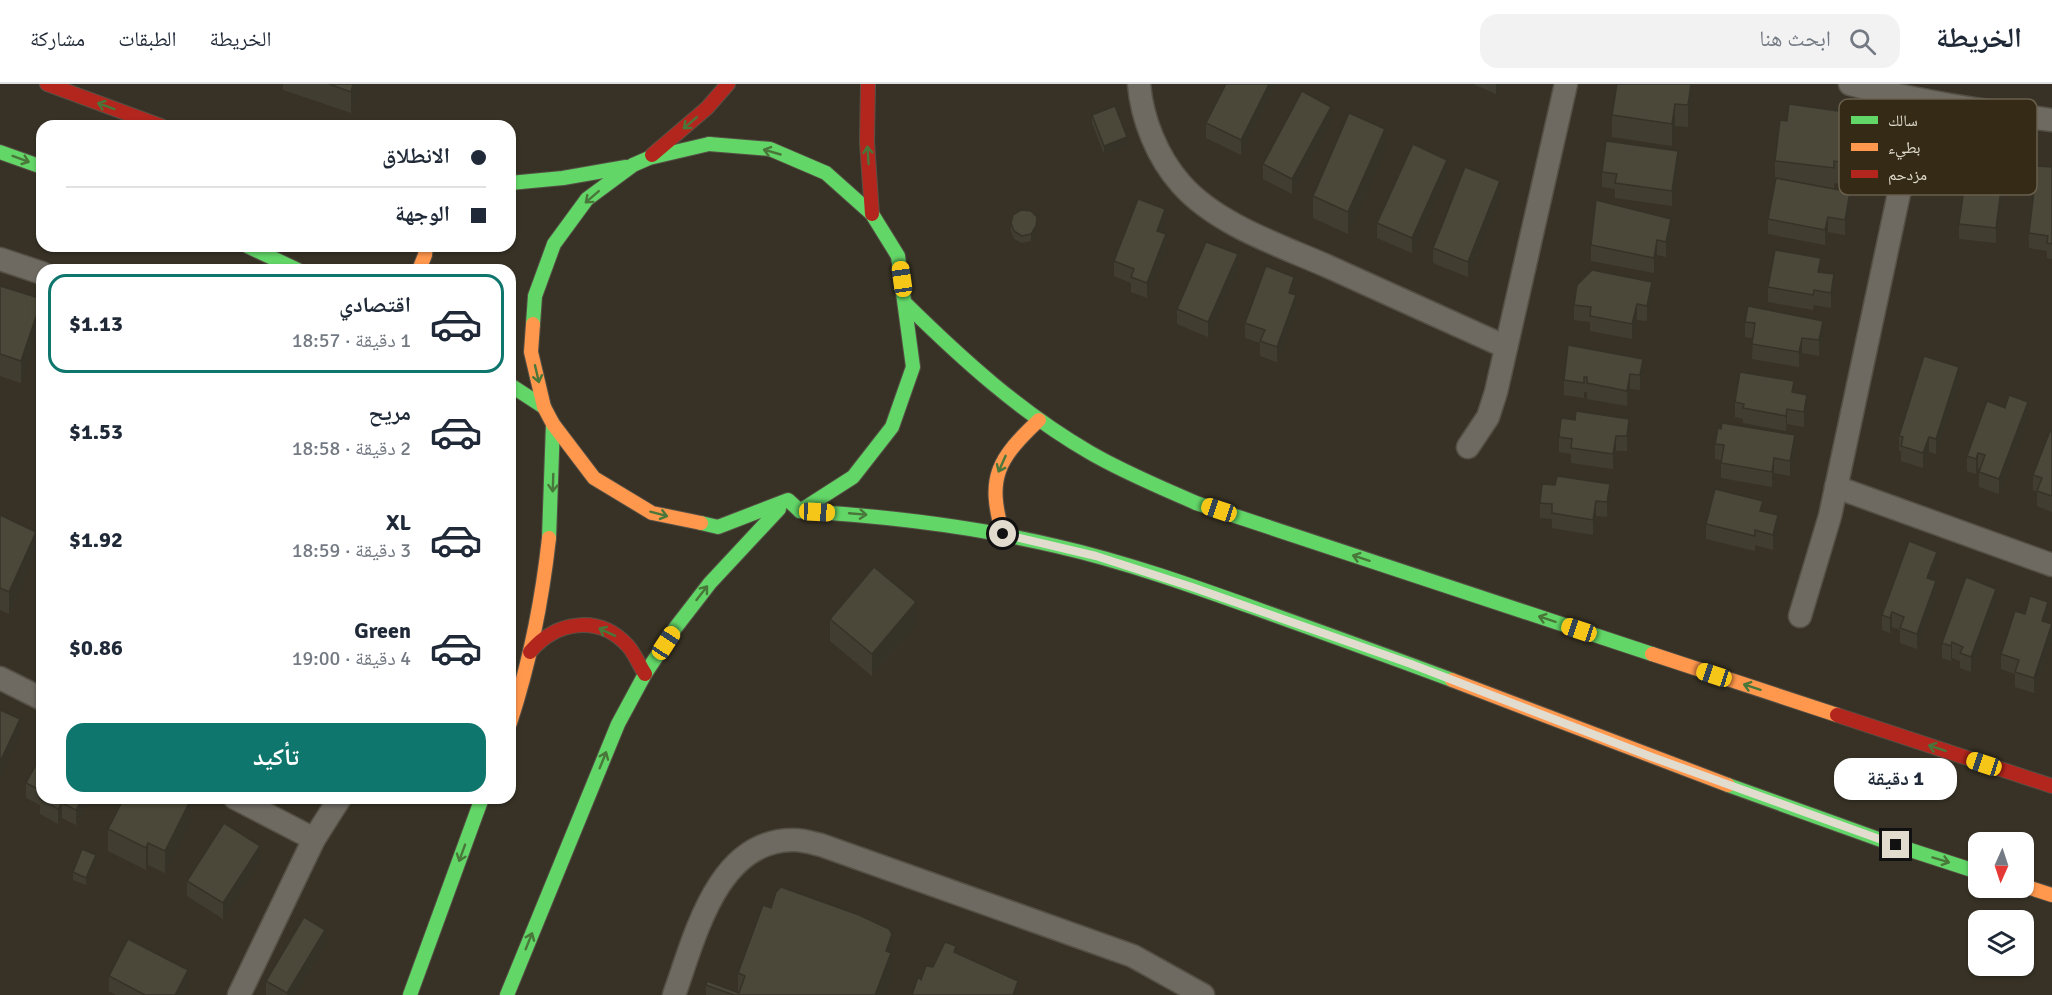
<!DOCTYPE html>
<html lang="ar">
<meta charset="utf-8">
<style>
:root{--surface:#fff;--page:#f2f2f3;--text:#1f2937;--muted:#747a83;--line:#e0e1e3;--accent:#0f766e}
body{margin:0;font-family:Signika,"Noto Naskh Arabic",sans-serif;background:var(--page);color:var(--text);direction:rtl;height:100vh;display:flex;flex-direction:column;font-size:22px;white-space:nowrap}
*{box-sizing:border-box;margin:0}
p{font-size:20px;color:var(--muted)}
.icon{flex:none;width:33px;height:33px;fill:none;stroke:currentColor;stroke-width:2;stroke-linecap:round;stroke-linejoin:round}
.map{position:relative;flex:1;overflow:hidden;direction:ltr}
.drawer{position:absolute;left:36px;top:180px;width:480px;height:540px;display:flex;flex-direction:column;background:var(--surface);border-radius:18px;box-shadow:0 2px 4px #0004;direction:rtl}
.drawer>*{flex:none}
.guide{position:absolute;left:36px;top:36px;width:480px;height:132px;border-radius:18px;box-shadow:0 2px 4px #0004;direction:rtl;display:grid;align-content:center;height:132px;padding:0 30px;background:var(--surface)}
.needle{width:39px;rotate:183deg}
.tools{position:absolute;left:1968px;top:748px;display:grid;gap:12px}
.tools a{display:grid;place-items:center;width:66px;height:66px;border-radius:12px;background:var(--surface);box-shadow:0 2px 4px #0004;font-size:30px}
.end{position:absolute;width:27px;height:27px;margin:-14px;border:8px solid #e2dccf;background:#111;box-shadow:0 0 0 3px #111}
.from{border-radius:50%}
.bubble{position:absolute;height:42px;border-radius:18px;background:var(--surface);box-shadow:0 2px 4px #0004;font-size:20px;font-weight:700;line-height:42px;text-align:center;direction:rtl}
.car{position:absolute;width:18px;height:36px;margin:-18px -9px;border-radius:8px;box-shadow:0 0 4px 2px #0007;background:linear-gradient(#f5c518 24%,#345 0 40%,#f5c518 0 76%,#345 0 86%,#f5c518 0)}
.guide b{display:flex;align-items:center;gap:21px;height:57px;font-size:22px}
.guide b+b{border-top:2px solid var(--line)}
.guide i{width:15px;height:15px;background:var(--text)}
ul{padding:10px 0 0;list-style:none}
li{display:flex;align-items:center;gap:18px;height:99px;margin:0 12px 9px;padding:0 18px;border:3px solid transparent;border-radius:18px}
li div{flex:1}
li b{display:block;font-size:22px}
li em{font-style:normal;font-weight:700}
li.current{border-color:var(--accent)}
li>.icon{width:54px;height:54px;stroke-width:1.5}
.button{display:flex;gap:12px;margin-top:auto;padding:12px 30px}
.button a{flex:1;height:69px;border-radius:18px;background:var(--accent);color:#fff;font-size:24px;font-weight:700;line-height:69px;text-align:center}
header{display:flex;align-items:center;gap:36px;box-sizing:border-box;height:84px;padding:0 30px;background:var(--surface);border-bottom:2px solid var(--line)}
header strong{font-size:28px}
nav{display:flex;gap:33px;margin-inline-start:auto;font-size:21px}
.search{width:420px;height:54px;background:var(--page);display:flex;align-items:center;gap:15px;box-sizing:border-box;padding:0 21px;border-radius:18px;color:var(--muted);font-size:22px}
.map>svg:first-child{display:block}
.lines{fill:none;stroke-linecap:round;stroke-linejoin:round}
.street-casing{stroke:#555045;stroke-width:25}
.fast-casing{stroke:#555045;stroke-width:16}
.slow-casing{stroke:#555045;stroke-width:16}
.jam-casing{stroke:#555045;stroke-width:16}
.street{stroke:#6e6961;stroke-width:22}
.fast{stroke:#63d668;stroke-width:14}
.slow{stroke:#ff974d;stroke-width:14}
.jam{stroke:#b3261e;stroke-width:14}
.wall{fill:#413e31}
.shaded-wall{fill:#353228}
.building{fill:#4c4839;stroke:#353228;stroke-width:1.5}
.oneway{stroke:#49773a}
.route{stroke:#e2dccf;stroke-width:8}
.key{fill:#342a15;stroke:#685f4d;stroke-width:1.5}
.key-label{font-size:16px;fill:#e2dccf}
</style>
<header>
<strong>الخريطة</strong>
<div class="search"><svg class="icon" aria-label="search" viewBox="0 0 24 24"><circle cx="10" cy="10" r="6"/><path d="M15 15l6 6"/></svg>ابحث هنا</div>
<nav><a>الخريطة</a><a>الطبقات</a><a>مشاركة</a></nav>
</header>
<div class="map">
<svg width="2052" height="911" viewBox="0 0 2052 911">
<rect width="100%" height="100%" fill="#383226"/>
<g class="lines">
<defs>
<g id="street">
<path d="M1139,0C1142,35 1157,73 1181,100C1216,140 1279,161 1327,182C1387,209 1446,236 1506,263"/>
<path d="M1850,0C1916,17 1984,27 2052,36"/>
<path d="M0,175L42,189"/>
<path d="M1468,363L1488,333L1496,308L1566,0"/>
<path d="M1836,403L2052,481"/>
<path d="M1800,532L1830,432L1919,16"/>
<path d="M0,594L42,615"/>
<path d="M235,714L314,755"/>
<path d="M239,911L314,755L340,714"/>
<path d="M674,911C695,853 717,755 794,756C803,756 813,759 821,761L1133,872L1203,911"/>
</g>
<g id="fast">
<path d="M0,68L42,83"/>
<path d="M510,99L563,94L626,83"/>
<path d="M247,162L298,186"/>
<path d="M905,219C962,275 1020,328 1089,368C1123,388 1160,403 1196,419L1652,570"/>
<path d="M533,240L535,212L554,160L587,115L633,81L649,74L709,60"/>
<path d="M510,301L544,323"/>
<path d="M800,427C886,432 972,442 1056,462C1126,478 1193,502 1260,526C1324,549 1388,572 1452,596"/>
<path d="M701,439L718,443L788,416L800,427L853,393L892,343L913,283L898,172L872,130L826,89L770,65L709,60"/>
<path d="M549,454L553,340"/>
<path d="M1728,701L1895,761L1978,788"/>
<path d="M410,911L482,714"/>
<path d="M507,911L618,640L645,590L676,543L710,499L779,425"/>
</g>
<g id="slow">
<path d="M419,186L425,171L426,162"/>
<path d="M533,240L531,268L544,323L553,340L594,394L652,429L701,439"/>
<path d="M1003,450C986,393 998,375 1039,336"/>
<path d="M1652,570L1837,631"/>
<path d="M1452,596L1728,701"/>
<path d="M510,639C530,578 542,517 549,454"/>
<path d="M2024,802L2052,811"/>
</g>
<g id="jam">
<path d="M47,0L161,42"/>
<path d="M868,0L867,58L872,130"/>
<path d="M652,71L707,24L728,0"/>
<path d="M530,568C556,537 599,530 628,562C635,570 639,581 645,590"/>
<path d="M1837,631L2052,702"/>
</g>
</defs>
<use href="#street" class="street-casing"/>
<use href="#fast" class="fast-casing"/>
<use href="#slow" class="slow-casing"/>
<use href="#jam" class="jam-casing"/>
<use href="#street" class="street"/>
<use href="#fast" class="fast"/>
<use href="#slow" class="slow"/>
<use href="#jam" class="jam"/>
</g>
<g class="wall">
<path d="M283,0H361L351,29L283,6Z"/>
<path d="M1275,0V3L1241,71L1206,54V39Z"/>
<path d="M1473,0H1501L1496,10Z"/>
<path d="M1692,0V14L1688,43L1675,42L1672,62L1612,53V31Z"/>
<path d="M1092,31L1127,61L1104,70L1092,39Z"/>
<path d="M1331,38L1292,110L1263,95V80Z"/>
<path d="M1845,50L1844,60L1857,83L1854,102L1834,99V105L1850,123L1845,151L1828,148L1825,161L1768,150V135L1775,97V77Z"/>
<path d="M1385,67L1348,150L1313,134V112Z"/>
<path d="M1678,82L1672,122L1615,114V105L1602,103V88Z"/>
<path d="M2006,83L1996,159L1959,155V140Z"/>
<path d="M2052,83V175L2047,174V167L2029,164V149Z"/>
<path d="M1447,91L1412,169L1377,154V139Z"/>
<path d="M1500,112L1468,193L1433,179V164Z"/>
<path d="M1011,139L1036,150L1031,157L1022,159L1014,155L1011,147Z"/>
<path d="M1165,140L1162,148L1166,165L1147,214L1131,208V199L1114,192V177Z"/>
<path d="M1671,150L1666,173L1657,171L1654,189L1591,177V161Z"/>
<path d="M1238,185L1208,253L1177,240V225Z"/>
<path d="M1821,188L1834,206L1831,224L1814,221L1813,226L1768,218V203Z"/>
<path d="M0,202L42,237L21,299L0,292Z"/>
<path d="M1294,208L1293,210L1296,227L1277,278L1260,272V259L1245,254V239Z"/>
<path d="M1652,213L1647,237L1637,236L1632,255L1590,247V238L1574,236V221Z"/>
<path d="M1745,238L1823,252L1819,272L1802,269L1799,283L1752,275L1753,254L1745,253Z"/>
<path d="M1568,261L1643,290L1640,306L1630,305L1627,322L1587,315V308H1584V314L1564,311V296Z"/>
<path d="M1959,298L1936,370L1929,368L1923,384L1901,377V367H1899V352Z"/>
<path d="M1794,309L1807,326L1804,343L1787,340L1786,347L1743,339V335L1735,333V318Z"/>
<path d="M2028,334L1999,410L1979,403V388L1980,385L1978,384L1976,390L1967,387V372Z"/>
<path d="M2052,348V428L2037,422V408L2033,406V391Z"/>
<path d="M1629,350L1627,367H1616L1613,385L1571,379V370L1559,368V353Z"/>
<path d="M1715,360L1795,366L1790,392L1774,389L1772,403L1721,394V376L1715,375Z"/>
<path d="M1610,416L1607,433L1596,432L1593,451L1552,444V435L1540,434V419Z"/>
<path d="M1763,427L1778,446L1773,466L1755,461V467L1706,455V440Z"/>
<path d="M0,431L36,469L9,530L0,526Z"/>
<path d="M1937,483L1932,496L1936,512L1917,565L1900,559V546L1892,543L1890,549L1882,546V531Z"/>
<path d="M42,512V541L39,539V517Z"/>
<path d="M1996,520L1971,588L1960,584V577L1952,574L1951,577L1942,574V559Z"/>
<path d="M2025,530L2048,533L2046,538L2052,555L2034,609L2015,603V590L2001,585V570Z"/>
<path d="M830,535L916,540L872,592L830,557Z"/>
<path d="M42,670V714H91L76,741L62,734L58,740L40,730V721L26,714V699Z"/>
<path d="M191,737L165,789L148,781L146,786L108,767V745Z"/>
<path d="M260,777L223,835L187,812V797Z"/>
<path d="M96,779L86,801L73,796V788Z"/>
<path d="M325,861L295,911H266V897Z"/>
<path d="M892,878L891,881V897L886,911H706V901L738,908V889Z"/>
<path d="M109,892L188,901L183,911H116L109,907Z"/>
</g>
<g class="shaded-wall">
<path d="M353,0H361L351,29V8Z"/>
<path d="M1269,0H1275V3L1241,71V56Z"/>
<path d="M1496,0H1501L1496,10Z"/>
<path d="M1691,0H1692V14L1688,43V21Z"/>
<path d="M1675,20V42L1672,62V40Z"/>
<path d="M1331,23V38L1292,110V95Z"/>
<path d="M1845,28V50L1841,78V59Z"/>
<path d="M1385,45V67L1348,150V128Z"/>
<path d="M1127,53V61L1104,70V62Z"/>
<path d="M1857,61V83L1854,102V80Z"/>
<path d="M1678,67V82L1672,122V107Z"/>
<path d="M2006,68V83L1996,159V144Z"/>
<path d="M1447,76V91L1412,169V154Z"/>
<path d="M1500,97V112L1468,193V178Z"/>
<path d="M1850,108V123L1845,151V136Z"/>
<path d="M1165,125V140L1157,162V147Z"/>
<path d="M1828,133V148L1825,161V146Z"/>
<path d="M1671,135V150L1666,173V158Z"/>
<path d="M1037,141L1036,150L1031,157V150Z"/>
<path d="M1166,150V165L1147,214V199Z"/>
<path d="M1657,156V171L1654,189V174Z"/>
<path d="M1238,170V185L1208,253V238Z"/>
<path d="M1834,190V206L1831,224V209Z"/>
<path d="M1294,193V208L1289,224V209Z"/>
<path d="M1652,198V213L1647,237V222Z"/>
<path d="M1296,211V227L1277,278V263Z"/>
<path d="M42,215V237L21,299V277Z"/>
<path d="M1637,220V236L1632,255V240Z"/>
<path d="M1823,237V252L1819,272V256Z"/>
<path d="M1802,254V269L1799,283V268Z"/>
<path d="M1643,275V290L1640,306V291Z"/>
<path d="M1959,283V298L1936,370V355Z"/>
<path d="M1630,290V305L1627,322V307Z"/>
<path d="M1807,311V326L1804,343V328Z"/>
<path d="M2028,318V334L1999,410V395Z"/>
<path d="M1787,325V340L1786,347V332Z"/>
<path d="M1629,335V350L1627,367V352Z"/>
<path d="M1795,351V366L1790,392V377Z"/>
<path d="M1616,352V367L1613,385V370Z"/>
<path d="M1929,353V368L1923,384V369Z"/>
<path d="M1978,369V384L1976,390V375Z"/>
<path d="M1774,374V389L1772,403V388Z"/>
<path d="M1610,400V416L1607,433V418Z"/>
<path d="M1596,417V432L1593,451V436Z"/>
<path d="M1778,431V446L1773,466V451Z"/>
<path d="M36,448V469L9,530V508Z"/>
<path d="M1937,468V483L1927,509V494Z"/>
<path d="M1936,497V512L1917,565V550Z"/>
<path d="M1996,505V520L1971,588V573Z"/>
<path d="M916,518V540L872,592V570Z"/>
<path d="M2048,518V533L2042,552V537Z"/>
<path d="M1892,528V543L1890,549V534Z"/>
<path d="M2052,540V555L2034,609V594Z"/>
<path d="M1952,558V574L1951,577V562Z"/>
<path d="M20,635V650L0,693V678Z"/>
<path d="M83,714H91L76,741V726Z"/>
<path d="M191,715V737L165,789V767Z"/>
<path d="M62,719V734L58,740V725Z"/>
<path d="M148,759V781L146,786V764Z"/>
<path d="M260,762V777L223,835V819Z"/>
<path d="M96,771V779L86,801V794Z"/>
<path d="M325,846V861L295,911H287V909Z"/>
<path d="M892,850L891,897L886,911H875L886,867Z"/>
<path d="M188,886V901L183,911H175Z"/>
<path d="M1018,897V911H1013Z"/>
</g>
<g class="building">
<path d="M329,0H353L351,8Z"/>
<path d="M1226,0H1269L1241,56L1206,39Z"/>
<path d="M1617,0H1691L1688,21L1675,20L1672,40L1612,31Z"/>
<path d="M1302,7L1331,23L1292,95L1263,80Z"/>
<path d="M1789,20L1845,28L1841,59L1857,61L1854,80L1834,77V84L1775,77L1780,36L1787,37Z"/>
<path d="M1115,22L1127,53L1104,62L1092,31Z"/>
<path d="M1349,29L1385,45L1348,128L1313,112Z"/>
<path d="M1606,57L1678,67L1672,107L1615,99L1617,90L1602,88Z"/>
<path d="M1413,60L1447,76L1412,154L1377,139Z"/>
<path d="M1970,63L2006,68L1996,144L1959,140Z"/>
<path d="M2037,82L2052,83V160L2047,159L2048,152L2029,149Z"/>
<path d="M1465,83L1500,97L1468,178L1433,164Z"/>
<path d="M1776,94L1850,108L1845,136L1828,133L1825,146L1768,135Z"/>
<path d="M1138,115L1165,125L1157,147L1166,150L1147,199L1131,193L1134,185L1114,177Z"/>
<path d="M1596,116L1671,135L1666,158L1657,156L1654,174L1591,161Z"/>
<path d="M1021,126L1031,127L1037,133L1036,142L1031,150L1022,152L1014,147L1011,139L1013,131Z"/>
<path d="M1206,158L1238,170L1208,238L1177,225Z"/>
<path d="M1775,166L1821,174L1818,188L1834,190L1831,209L1814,206L1813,211L1768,203Z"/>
<path d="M1266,182L1294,193L1289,209L1296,211L1277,263L1260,257L1265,246L1245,239Z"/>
<path d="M1592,186L1652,198L1647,222L1637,220L1632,240L1590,232L1591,223L1574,221L1577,201Z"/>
<path d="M0,202L42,215L21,277L0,270Z"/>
<path d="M1748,222L1823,237L1819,256L1802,254L1799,268L1752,260L1755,239L1745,238Z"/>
<path d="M1568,261L1643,275L1640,291L1630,290L1627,307L1587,299V293H1584V299L1564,296Z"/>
<path d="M1924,272L1959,283L1936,355L1929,353L1923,369L1901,362L1903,353L1899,352Z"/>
<path d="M1740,288L1794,297L1792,308L1807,311L1804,328L1787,325L1786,332L1743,324L1744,320L1735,318Z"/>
<path d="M2009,311L2028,318L1999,395L1979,388L1985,371L1978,369L1976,375L1967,372L1987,317L2005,324Z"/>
<path d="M1576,327L1629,335L1627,352H1616L1613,370L1571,364L1572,355L1559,353L1561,334L1575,336Z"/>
<path d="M1722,339L1795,351L1790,377L1774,374L1772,388L1721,379L1724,361L1715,360L1718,344L1721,345Z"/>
<path d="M2050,347L2052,348V412L2037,407L2042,394L2033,391Z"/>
<path d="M1557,392L1610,400L1607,418L1596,417L1593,436L1552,429V420L1540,419L1542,400L1555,401Z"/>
<path d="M1715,405L1763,417L1760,427L1778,431L1773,451L1755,446V452L1706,440Z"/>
<path d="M0,431L36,448L9,508L0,504Z"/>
<path d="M1909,457L1937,468L1927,494L1936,497L1917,550L1900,544L1904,533L1892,528L1890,534L1882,531Z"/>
<path d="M874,483L916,518L872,570L830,535Z"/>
<path d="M1966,493L1996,505L1971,573L1960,569L1963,563L1952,558L1951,562L1942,559Z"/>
<path d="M2030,512L2048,518L2042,537L2052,540L2034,594L2015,588L2019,576L2001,570L2015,527L2025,530Z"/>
<path d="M0,626L20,635L0,678Z"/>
<path d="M42,670V707L26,699Z"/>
<path d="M42,710V714H83L76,726L62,719L58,725L40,715Z"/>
<path d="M124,714H188L191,715L165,767L148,759L146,764L108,745Z"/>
<path d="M224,739L260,762L223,819L187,797Z"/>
<path d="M82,765L96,771L86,794L73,788Z"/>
<path d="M781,803L859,831L889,845L892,850L886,867L891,869L875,911H734L706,901L707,897L739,909L745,892L738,889L763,821L771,824L776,808Z"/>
<path d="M304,833L325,846L287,909L266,897Z"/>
<path d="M128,855L188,886L175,911H145L109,892Z"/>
<path d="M945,858L956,862L954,868L1018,897L1013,911H912L918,893L921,896L926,882L933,883Z"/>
</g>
<defs><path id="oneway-shaft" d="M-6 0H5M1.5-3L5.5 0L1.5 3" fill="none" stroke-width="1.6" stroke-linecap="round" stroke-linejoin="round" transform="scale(1.5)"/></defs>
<g class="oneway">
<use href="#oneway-shaft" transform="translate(106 22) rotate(-160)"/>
<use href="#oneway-shaft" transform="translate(690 39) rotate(139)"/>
<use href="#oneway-shaft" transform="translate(772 68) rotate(-164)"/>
<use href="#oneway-shaft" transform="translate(868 71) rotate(-94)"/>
<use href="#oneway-shaft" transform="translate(21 75) rotate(20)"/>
<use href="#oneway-shaft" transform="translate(592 113) rotate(139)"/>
<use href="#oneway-shaft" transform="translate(537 290) rotate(77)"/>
<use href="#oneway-shaft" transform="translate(1002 380) rotate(114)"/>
<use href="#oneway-shaft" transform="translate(553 399) rotate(92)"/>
<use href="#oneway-shaft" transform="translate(659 430) rotate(15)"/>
<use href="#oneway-shaft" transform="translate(858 430) rotate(5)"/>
<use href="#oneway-shaft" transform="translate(1361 474) rotate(-162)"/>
<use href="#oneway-shaft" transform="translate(702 509) rotate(-52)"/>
<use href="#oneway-shaft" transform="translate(1547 535) rotate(-162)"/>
<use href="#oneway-shaft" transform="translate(607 548) rotate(-155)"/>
<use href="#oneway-shaft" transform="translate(1752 603) rotate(-162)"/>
<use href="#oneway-shaft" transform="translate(1937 664) rotate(-162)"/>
<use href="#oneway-shaft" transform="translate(603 676) rotate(-68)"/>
<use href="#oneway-shaft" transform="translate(462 769) rotate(110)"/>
<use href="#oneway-shaft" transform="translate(1941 776) rotate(17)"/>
<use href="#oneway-shaft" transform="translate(529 857) rotate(-68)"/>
</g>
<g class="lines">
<path class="route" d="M1003,450L1096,472L1192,503L1411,580L1652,673L1896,761"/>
</g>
<rect x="1839" y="15" width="198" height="96" rx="9" class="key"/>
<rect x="1851" y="32" width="27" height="8" fill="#63d668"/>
<rect x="1851" y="59" width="27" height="8" fill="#ff974d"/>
<rect x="1851" y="86" width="27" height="8" fill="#b3261e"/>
<g class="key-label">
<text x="1888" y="42">سالك</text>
<text x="1888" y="69">بطيء</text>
<text x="1888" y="96">مزدحم</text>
</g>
</svg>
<div class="tools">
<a><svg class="needle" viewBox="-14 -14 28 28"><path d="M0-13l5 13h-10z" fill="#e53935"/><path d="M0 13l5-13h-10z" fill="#747a83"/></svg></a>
<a><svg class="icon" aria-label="layers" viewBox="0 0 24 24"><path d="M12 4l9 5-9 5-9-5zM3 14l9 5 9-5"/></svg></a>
</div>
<i class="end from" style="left:1003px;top:450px"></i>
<i class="end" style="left:1896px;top:761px"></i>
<div class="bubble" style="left:1834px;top:674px;width:123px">1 دقيقة</div>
<i class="car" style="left:902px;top:195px;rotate:352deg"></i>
<i class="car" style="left:1219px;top:426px;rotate:288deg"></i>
<i class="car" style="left:817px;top:428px;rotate:93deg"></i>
<i class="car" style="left:1579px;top:546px;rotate:288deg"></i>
<i class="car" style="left:666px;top:559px;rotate:33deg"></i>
<i class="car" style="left:1714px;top:591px;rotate:288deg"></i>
<i class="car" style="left:1984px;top:680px;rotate:288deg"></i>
<div class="guide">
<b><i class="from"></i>الانطلاق</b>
<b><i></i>الوجهة</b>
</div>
<section class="drawer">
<ul>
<li class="current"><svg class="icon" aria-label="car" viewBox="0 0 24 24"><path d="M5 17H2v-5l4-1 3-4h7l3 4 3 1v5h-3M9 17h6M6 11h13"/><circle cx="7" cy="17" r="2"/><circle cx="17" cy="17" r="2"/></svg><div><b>اقتصادي</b><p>1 دقيقة · 18:57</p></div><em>$1.13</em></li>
<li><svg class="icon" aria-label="car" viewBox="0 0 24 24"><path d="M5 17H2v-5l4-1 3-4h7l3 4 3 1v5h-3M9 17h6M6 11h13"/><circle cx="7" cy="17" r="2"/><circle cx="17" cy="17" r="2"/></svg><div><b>مريح</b><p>2 دقيقة · 18:58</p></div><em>$1.53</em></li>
<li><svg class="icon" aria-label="car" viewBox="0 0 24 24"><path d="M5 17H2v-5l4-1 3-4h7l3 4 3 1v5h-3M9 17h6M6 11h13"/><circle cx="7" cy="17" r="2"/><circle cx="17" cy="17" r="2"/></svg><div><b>XL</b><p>3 دقيقة · 18:59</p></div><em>$1.92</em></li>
<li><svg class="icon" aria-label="car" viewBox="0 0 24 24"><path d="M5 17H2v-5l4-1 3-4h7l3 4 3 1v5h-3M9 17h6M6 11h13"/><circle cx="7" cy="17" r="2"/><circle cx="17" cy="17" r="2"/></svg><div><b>Green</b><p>4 دقيقة · 19:00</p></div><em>$0.86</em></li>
</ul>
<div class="button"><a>تأكيد</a></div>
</section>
</div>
